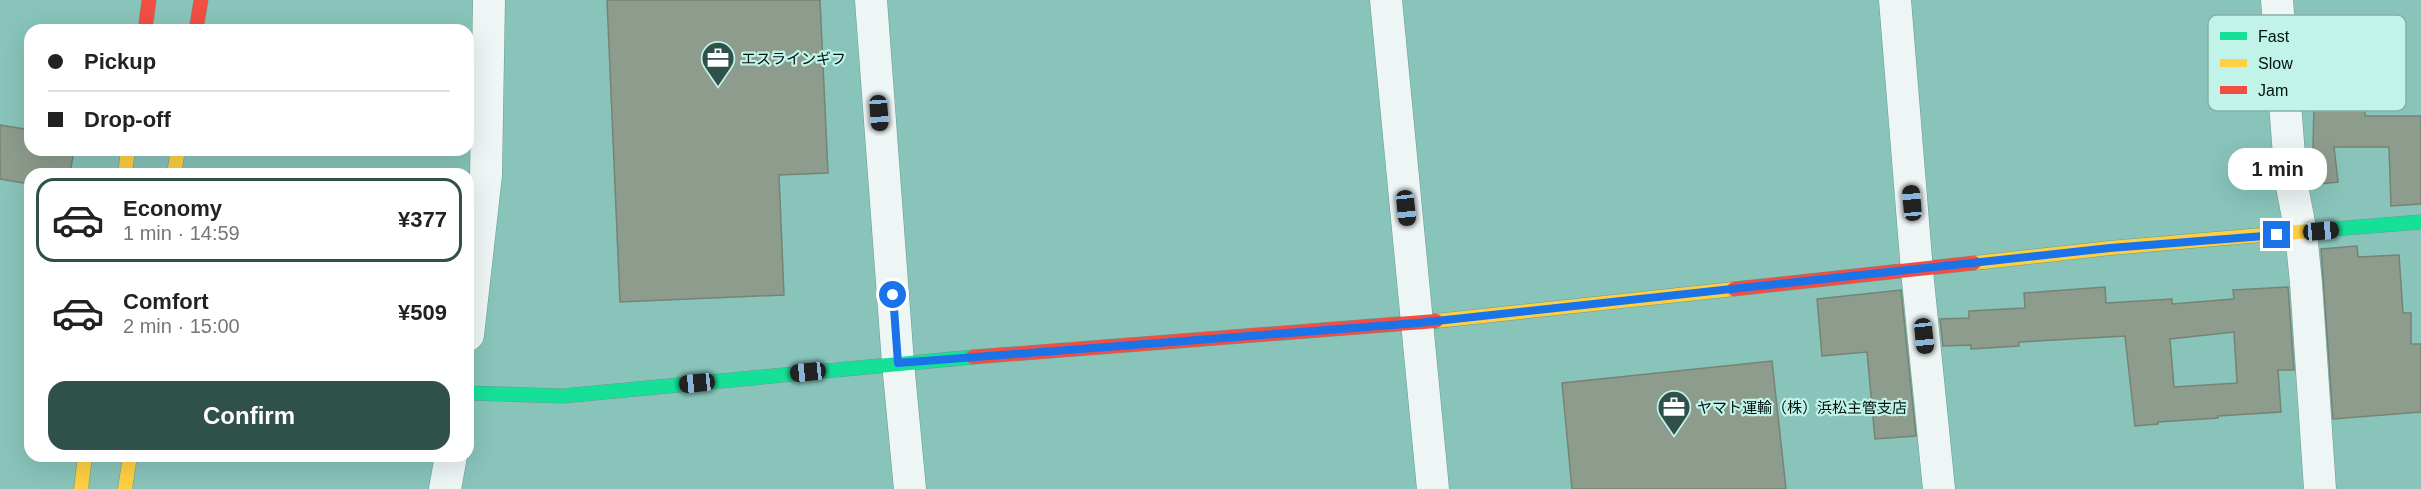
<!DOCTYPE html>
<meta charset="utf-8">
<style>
:root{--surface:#fff;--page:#f2f2f2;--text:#222;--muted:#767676;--line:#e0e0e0;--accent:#30504a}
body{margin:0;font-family:Helvetica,"Noto Sans JP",sans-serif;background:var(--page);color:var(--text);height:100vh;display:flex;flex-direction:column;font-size:22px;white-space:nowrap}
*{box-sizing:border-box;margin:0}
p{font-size:20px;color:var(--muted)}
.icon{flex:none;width:33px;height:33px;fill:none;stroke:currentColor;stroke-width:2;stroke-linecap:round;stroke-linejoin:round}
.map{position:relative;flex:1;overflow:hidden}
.sheet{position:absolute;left:24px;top:168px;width:450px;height:294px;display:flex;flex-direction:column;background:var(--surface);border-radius:18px;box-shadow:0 6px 24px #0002}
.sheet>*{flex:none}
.guide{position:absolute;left:24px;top:24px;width:450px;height:132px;border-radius:18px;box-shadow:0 6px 24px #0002;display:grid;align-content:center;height:132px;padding:0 24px;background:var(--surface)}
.end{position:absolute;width:27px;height:27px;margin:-14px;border:8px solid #1a73e8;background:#fff;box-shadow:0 0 0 3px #fff}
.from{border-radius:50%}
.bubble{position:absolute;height:42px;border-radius:18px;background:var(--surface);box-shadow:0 6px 24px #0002;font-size:20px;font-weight:600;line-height:42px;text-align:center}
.car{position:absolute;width:18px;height:36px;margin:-18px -9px;border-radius:8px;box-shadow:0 0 4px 2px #0007;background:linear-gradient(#222 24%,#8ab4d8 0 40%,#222 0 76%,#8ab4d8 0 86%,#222 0)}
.guide b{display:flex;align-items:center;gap:21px;height:57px;font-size:22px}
.guide b+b{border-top:2px solid var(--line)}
.guide i{width:15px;height:15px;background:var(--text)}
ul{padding:10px 0 0;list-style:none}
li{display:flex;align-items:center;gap:18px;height:84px;margin:0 12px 9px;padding:0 12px;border:3px solid transparent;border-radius:18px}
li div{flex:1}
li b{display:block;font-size:22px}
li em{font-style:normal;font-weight:600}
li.on{border-color:var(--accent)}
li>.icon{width:54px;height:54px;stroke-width:1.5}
.primary-button{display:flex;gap:12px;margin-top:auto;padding:12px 24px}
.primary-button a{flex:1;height:69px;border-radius:18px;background:var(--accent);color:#fff;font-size:24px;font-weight:600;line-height:69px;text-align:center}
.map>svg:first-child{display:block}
.building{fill:#8d9c8c;stroke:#758474;stroke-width:1.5;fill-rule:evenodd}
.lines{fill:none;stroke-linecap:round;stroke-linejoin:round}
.street-casing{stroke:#699b93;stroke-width:33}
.fast-casing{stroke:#699b93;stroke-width:15}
.slow-casing{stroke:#699b93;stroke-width:15}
.jam-casing{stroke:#699b93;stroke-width:15}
.street{stroke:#edf6f5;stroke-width:32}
.fast{stroke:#16e098;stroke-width:14}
.slow{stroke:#ffcf43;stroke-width:14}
.jam{stroke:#f24e42;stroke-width:14}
.route{stroke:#1a73e8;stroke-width:8}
.labels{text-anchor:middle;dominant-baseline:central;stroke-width:4.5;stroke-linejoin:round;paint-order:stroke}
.poi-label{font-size:15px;fill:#00120e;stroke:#c1f3e9;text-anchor:start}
.key{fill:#c1f3e9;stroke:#87b0a7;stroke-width:1.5}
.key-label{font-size:16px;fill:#00120e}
</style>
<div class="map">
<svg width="2421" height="489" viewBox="0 0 2421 489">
<rect width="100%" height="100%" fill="#88c4ba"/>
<g class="building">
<path d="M607,0H820L828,173L779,175L784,295L620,302Z"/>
<path d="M2328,101L2329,104L2365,105V116H2421V204L2391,206L2389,147H2334L2338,182L2310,185L2307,150L2313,149L2314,102Z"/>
<path d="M0,125L30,130V150H74L70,174H30V184L0,179Z"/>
<path d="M2357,246L2358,257L2399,255L2403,313H2411V344H2421V412L2333,419L2321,249Z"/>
<path d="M2105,287L2106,303L2172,299V304L2234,299L2233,290L2288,287L2294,370H2278L2281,412L2218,416V418L2158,422V424L2135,426L2125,336L2019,342V346L1971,349V345L1943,346L1940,319L1969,318V311L2025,308L2024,293ZM2234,332L2237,383L2174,387L2170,339Z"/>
<path d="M1901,290L1916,436L1875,439L1867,352L1822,356L1817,299Z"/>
<path d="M1772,361L1786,489H1572L1562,383Z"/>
</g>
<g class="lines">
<defs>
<g id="street">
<path d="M871,0L898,363L910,489"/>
<path d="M1386,0L1433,489"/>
<path d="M1895,0L1917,271L1939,489"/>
<path d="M2277,0L2291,181L2301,233L2306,283L2320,489"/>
<path d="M468,335L486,175L489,0"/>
<path d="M445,489L451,456"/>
</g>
<g id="fast">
<path d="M2321,230L2421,222"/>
<path d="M468,393L563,396L973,357"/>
</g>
<g id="slow">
<path d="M125,174L128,150"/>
<path d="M174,174L178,150"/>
<path d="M1974,263L2110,248L2321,230"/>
<path d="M1436,321L1734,289"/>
<path d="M81,489L85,456"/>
<path d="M125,489L130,456"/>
</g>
<g id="jam">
<path d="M145,30L149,0"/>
<path d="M196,30L201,0"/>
<path d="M1734,289L1974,263"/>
<path d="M973,357L1436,321"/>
</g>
</defs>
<use href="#street" class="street-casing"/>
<use href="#fast" class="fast-casing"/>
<use href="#slow" class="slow-casing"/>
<use href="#jam" class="jam-casing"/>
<use href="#street" class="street"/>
<use href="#fast" class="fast"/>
<use href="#slow" class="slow"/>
<use href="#jam" class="jam"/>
</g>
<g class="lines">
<path class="route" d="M893,295L898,363L1418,323L2110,248L2277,235"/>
</g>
<defs>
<symbol id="office-pin" viewBox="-11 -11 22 30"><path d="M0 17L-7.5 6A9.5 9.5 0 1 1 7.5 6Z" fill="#30504a" stroke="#c1f3e9"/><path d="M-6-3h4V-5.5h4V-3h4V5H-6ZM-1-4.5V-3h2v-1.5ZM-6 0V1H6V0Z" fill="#fff"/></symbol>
</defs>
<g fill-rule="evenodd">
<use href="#office-pin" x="699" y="39" width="38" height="52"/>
<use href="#office-pin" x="1655" y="388" width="38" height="52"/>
</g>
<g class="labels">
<g class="poi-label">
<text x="741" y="58">エスラインギフ</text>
<text x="1697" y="407">ヤマト運輸（株）浜松主管支店</text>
</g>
</g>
<rect x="2208" y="15" width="198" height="96" rx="9" class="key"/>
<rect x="2220" y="32" width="27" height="8" fill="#16e098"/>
<rect x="2220" y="59" width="27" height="8" fill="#ffcf43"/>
<rect x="2220" y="86" width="27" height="8" fill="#f24e42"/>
<g class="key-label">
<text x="2258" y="42">Fast</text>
<text x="2258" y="69">Slow</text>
<text x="2258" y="96">Jam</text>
</g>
</svg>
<i class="end from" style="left:893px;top:295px"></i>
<i class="end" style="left:2277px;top:235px"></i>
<div class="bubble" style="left:2228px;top:148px;width:99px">1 min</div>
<i class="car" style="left:879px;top:113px;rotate:176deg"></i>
<i class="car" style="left:1912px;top:203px;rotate:355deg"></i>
<i class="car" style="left:1406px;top:208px;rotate:174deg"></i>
<i class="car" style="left:2321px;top:231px;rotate:85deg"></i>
<i class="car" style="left:1924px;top:336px;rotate:174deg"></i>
<i class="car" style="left:808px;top:372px;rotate:264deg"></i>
<i class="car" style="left:697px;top:383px;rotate:264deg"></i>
<div class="guide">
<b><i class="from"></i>Pickup</b>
<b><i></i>Drop-off</b>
</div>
<section class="sheet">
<ul>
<li class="on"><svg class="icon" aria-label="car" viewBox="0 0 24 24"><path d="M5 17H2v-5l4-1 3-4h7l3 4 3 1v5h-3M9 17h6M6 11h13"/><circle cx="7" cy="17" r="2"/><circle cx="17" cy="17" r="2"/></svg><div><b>Economy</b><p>1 min · 14:59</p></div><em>¥377</em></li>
<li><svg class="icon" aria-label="car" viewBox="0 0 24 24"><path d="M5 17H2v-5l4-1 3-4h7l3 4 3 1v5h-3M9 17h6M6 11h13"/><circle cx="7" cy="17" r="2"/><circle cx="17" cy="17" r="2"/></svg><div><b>Comfort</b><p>2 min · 15:00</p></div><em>¥509</em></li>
</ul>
<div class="primary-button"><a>Confirm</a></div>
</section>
</div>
